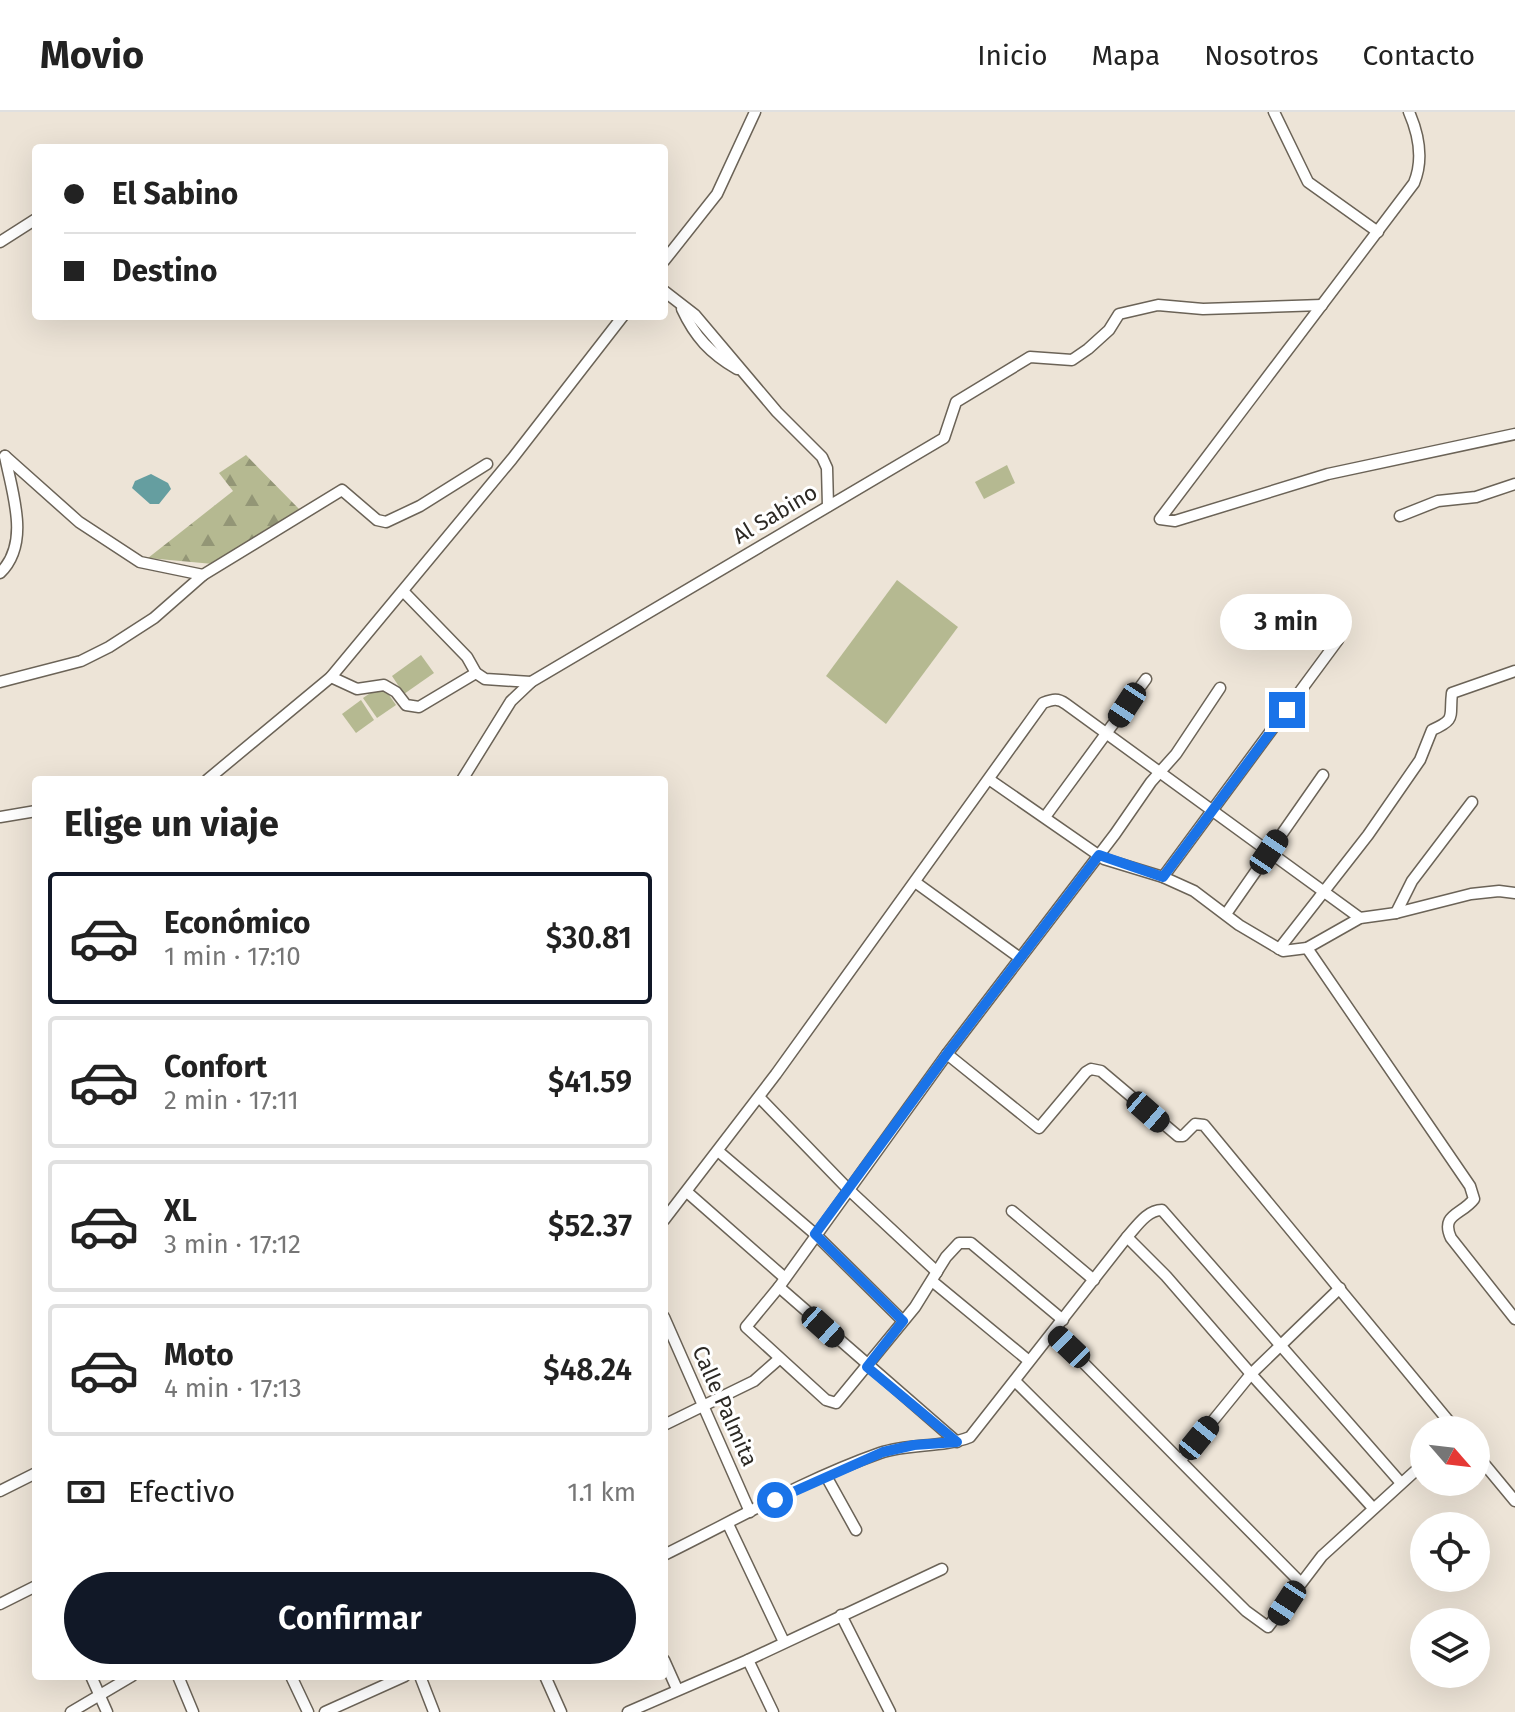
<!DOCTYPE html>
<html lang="es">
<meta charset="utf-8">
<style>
:root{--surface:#fff;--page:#f6f6f6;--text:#222;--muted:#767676;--line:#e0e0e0;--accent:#111827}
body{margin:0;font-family:"Fira Sans",sans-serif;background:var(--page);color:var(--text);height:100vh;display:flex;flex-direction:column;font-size:30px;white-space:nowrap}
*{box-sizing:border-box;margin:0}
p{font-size:26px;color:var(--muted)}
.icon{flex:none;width:44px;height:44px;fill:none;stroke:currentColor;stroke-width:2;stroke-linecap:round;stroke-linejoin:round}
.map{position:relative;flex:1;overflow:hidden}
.side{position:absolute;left:32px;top:664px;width:636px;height:904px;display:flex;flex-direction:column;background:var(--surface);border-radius:8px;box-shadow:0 8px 32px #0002}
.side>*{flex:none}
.top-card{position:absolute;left:32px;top:32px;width:636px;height:176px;border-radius:8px;box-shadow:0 8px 32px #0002;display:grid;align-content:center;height:176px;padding:0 32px;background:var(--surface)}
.needle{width:52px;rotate:118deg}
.buttons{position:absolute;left:1410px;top:1304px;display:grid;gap:16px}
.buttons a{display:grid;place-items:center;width:80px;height:80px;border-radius:50%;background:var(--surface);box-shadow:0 8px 32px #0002;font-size:40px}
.end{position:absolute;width:36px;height:36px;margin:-18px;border:10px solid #1a73e8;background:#fff;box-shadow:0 0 0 4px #fff}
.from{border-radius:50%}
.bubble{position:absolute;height:56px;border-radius:28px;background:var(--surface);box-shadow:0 8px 32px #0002;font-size:26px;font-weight:600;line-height:56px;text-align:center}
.car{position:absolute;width:24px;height:48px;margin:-24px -12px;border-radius:10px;box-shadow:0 0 6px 2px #0007;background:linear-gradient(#222 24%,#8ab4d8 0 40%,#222 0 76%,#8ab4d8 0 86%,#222 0)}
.top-card b{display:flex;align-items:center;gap:28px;height:76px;font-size:30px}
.top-card b+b{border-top:2px solid var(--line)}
.top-card i{width:20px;height:20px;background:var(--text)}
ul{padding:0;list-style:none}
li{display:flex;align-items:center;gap:24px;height:132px;margin:0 16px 12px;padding:0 16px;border:4px solid var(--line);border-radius:8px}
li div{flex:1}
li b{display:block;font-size:30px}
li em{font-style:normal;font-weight:600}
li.selected{border-color:var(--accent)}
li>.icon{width:72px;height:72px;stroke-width:1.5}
h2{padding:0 32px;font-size:36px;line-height:96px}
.pay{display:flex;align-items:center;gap:20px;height:88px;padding:0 32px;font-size:30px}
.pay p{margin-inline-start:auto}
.button{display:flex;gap:16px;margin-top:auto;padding:16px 32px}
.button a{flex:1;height:92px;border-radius:48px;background:var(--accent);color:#fff;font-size:32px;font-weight:600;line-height:92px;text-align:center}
header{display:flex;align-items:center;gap:48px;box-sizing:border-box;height:112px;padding:0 40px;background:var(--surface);border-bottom:2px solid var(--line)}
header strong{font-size:38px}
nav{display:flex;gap:44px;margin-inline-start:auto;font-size:28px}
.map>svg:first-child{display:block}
.grass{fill:#b5b991}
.forest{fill:url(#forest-firs)}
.water{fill:#659ea0}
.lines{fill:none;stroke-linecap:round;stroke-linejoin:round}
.minor-casing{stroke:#6b6357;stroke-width:13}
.minor{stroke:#fff;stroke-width:10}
.route{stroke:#1a73e8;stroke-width:10}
.labels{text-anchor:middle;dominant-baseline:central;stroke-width:6;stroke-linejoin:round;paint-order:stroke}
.street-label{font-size:22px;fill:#2c2924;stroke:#fff}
</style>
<header>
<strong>Movio</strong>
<nav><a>Inicio</a><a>Mapa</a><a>Nosotros</a><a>Contacto</a></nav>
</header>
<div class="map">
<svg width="1515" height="1600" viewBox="0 0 1515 1600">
<defs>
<pattern id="forest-firs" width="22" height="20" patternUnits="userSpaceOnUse" patternTransform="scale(2)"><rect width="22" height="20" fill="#b5b991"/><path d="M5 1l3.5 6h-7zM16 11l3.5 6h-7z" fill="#939676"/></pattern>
</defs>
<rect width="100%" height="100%" fill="#ede4d7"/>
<g class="grass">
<path d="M1007,353L1015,371L984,387L975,370Z"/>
<path d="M897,468L958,515L886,612L826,564Z"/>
<path d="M421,543L434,561L404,582L392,564Z"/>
<path d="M382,573L396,593L377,606L363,586Z"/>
<path d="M361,588L374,608L356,621L342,602Z"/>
</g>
<path class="forest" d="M246,343L300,398L213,452L148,446L233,379L219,361Z"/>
<path class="water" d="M151,362L168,371L171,377L159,392H150L132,376L135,369Z"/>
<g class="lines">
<defs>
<g id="minor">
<path d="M1274,0L1308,70L1378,120"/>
<path d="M1409,0C1419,23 1424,47 1414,71L1160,407L1175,409L1328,362L1515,322"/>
<path d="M0,130L36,107"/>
<path d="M664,149L717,82L755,0"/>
<path d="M664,179L695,203L777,300L822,345L827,356L828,394"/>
<path d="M682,197C695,225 710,241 737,257"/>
<path d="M5,344L79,410L140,450L203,463"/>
<path d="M1400,404L1438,389L1476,385L1515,372"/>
<path d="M0,461C31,431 12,381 5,344"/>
<path d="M403,479L467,545L476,561L485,567L531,570"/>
<path d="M331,565L357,577L384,573L396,580L406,593L419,595L476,561"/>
<path d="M0,570L81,549L109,535L154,506L203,463L342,378L377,408L386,410L420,394L487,352"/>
<path d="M207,668L331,565L512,347L623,204"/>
<path d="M462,668L511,589L531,570L944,326L956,290L1030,245L1072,248L1088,237L1109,218L1119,202L1158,193L1203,197L1322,193"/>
<path d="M990,668L1104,747L1163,765L1194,779L1239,813L1283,839L1307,836L1360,806L1396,801L1471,782L1499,779L1515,781"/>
<path d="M0,705L36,699"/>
<path d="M1045,705L1146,567"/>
<path d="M1163,765L1338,528"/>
<path d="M915,770L1020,846"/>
<path d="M1396,801L1412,769L1472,690"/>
<path d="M1226,802L1323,663"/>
<path d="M1307,836L1470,1074L1474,1087C1462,1103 1440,1102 1451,1126L1515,1207"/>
<path d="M1279,837L1368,723L1420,648L1432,618C1457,607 1449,605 1452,581L1515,559"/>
<path d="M947,942L1039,1016L1086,960L1091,957L1101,959L1178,1024H1183L1195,1012L1204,1013L1456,1318"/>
<path d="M759,985L848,1077L937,1160"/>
<path d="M718,1039L815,1122L903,1209"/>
<path d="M687,1080L785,1166"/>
<path d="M1012,1099L1094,1168"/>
<path d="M664,1108L776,962L1043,591C1053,587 1058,586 1066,592L1360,806"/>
<path d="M1127,1125L1166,1164L1251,1262L1373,1396"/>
<path d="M932,1169L1029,1249"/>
<path d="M779,1175L957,1330"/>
<path d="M664,1205L750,1400"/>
<path d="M1063,1208L971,1131H959L946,1145L915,1195L836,1291L826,1288L746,1215L779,1175L947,942L1115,722L1151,670L1176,642L1220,576"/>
<path d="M1053,1220L1300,1470"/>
<path d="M1015,1269L1246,1499L1268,1515L1322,1444L1424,1351"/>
<path d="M664,1313L754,1269L779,1247"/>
<path d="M1476,1342L1515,1389"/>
<path d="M1181,1348L1251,1262L1340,1176"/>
<path d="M826,1364L856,1418"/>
<path d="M0,1379L36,1361"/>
<path d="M728,1412L784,1530"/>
<path d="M664,1443C735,1408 806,1367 880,1341C910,1331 942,1336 970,1325L1127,1125C1137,1114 1147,1098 1162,1098L1401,1371"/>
<path d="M0,1492L36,1474"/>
<path d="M841,1503L890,1600"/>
<path d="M664,1548L677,1577"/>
<path d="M748,1548L773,1600"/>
<path d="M91,1564L107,1600"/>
<path d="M178,1564L193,1600"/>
<path d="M291,1564L308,1600"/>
<path d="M420,1564L434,1600"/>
<path d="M545,1564L561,1600"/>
<path d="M71,1600L132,1564"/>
<path d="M325,1600L405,1564"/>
<path d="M628,1600L748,1548L942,1457"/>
</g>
</defs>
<use href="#minor" class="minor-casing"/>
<use href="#minor" class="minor"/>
</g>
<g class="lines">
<path class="route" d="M775,1388L883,1340L914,1333L957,1330L867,1255L903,1209L815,1122L947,942L1099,743L1163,765L1287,598"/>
</g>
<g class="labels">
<g class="street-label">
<text transform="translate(775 402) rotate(-31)">Al Sabino</text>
<text transform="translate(725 1294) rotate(66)">Calle Palmita</text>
</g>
</g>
</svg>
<div class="buttons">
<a><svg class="needle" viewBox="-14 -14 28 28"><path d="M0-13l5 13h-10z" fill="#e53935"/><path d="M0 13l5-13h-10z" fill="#767676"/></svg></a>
<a><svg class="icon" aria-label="locate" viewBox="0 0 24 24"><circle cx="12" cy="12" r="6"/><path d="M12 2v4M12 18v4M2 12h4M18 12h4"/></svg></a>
<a><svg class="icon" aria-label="layers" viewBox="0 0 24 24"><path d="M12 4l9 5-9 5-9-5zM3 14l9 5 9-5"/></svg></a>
</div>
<i class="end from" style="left:775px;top:1388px"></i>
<i class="end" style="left:1287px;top:598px"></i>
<div class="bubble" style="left:1220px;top:482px;width:132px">3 min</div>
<i class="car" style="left:1127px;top:593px;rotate:213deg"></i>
<i class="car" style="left:1269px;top:740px;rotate:34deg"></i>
<i class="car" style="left:1148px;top:1000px;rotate:131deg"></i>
<i class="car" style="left:823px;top:1215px;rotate:132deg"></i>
<i class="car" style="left:1069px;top:1235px;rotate:314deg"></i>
<i class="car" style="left:1199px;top:1326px;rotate:39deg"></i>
<i class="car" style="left:1287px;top:1491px;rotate:213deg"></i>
<div class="top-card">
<b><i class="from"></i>El Sabino</b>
<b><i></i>Destino</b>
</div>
<section class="side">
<h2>Elige un viaje</h2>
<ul>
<li class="selected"><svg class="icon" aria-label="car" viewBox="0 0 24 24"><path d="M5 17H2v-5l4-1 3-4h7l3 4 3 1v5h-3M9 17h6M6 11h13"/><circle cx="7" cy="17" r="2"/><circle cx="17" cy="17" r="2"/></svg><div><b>Económico</b><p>1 min · 17:10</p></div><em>$30.81</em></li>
<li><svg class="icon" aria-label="car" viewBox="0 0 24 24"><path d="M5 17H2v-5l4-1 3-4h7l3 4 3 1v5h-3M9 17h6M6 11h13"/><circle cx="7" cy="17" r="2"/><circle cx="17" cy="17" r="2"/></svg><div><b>Confort</b><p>2 min · 17:11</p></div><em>$41.59</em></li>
<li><svg class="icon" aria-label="car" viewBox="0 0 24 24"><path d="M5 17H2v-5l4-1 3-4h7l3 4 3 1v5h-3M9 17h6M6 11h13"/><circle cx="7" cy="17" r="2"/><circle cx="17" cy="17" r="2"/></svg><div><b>XL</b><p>3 min · 17:12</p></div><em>$52.37</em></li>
<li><svg class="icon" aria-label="car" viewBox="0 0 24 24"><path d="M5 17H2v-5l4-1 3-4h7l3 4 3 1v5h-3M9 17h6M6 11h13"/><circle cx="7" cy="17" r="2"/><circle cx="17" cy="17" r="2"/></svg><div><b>Moto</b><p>4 min · 17:13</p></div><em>$48.24</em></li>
</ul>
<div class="pay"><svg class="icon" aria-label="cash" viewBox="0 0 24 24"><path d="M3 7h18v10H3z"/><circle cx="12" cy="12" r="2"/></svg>Efectivo<p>1.1 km</p></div>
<div class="button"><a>Confirmar</a></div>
</section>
</div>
